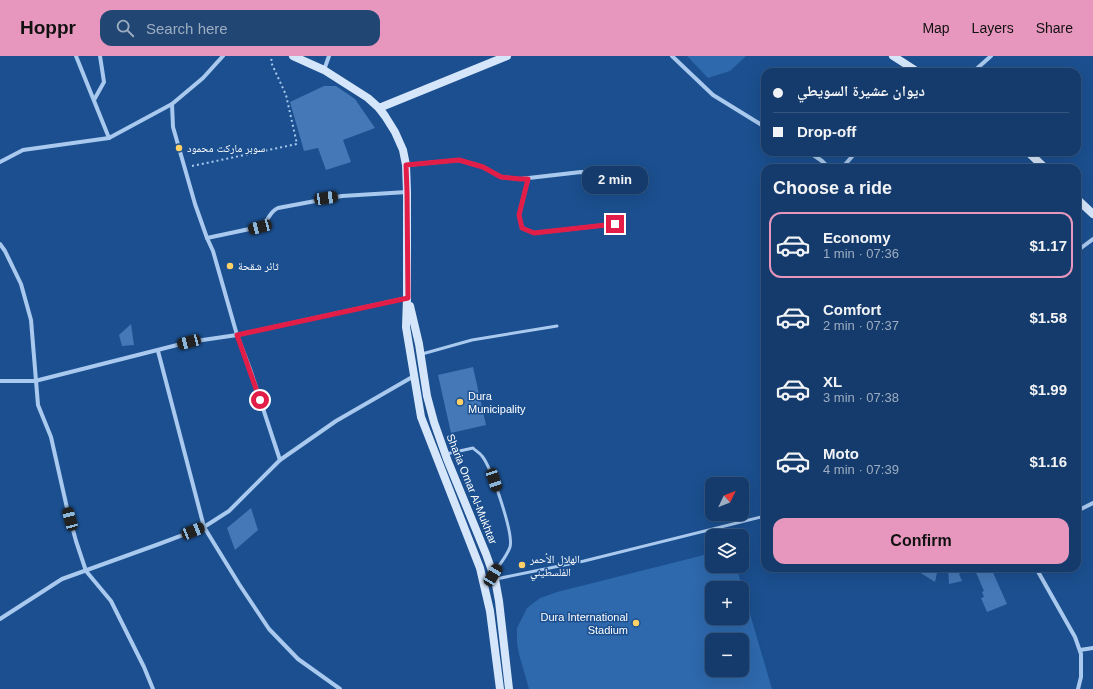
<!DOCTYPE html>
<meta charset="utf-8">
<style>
:root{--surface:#143b6b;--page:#214673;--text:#f1f3f6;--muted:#9dadc1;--line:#33557e;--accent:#e797bd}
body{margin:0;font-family:Helvetica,"Noto Naskh Arabic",sans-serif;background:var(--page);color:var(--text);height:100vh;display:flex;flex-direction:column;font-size:15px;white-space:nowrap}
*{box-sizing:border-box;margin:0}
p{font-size:13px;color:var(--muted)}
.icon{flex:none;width:22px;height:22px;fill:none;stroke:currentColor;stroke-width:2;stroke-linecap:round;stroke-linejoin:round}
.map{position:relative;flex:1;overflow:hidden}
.drawer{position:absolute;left:761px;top:108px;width:320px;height:408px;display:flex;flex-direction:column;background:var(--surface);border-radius:12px;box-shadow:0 4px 16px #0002,0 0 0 1px var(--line)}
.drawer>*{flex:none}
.top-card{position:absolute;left:761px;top:12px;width:320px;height:88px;border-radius:12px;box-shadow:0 4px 16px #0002,0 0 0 1px var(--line);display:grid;align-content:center;height:88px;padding:0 12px;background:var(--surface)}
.needle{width:26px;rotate:47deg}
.fabs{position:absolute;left:705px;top:421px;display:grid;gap:8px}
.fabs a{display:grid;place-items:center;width:44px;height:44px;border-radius:8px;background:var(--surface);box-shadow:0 4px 16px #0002,0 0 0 1px var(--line);font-size:20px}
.end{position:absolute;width:18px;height:18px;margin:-9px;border:5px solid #e11d48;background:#fff;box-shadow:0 0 0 2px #fff}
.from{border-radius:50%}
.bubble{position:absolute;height:28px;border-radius:12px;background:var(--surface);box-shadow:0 4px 16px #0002,0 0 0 1px var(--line);font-size:13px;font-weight:800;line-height:28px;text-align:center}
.car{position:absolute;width:12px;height:24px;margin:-12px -6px;border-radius:5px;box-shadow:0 0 3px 1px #0007;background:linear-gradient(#222 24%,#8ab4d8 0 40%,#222 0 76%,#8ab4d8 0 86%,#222 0)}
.top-card b{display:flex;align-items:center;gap:14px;height:38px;font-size:15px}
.top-card b+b{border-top:1px solid var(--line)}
.top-card i{width:10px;height:10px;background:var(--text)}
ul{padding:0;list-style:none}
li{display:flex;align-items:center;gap:12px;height:66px;margin:0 8px 6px;padding:0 4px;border:2px solid transparent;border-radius:12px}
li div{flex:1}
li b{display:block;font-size:15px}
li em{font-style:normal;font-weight:800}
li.active{border-color:var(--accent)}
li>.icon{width:36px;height:36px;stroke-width:1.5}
h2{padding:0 12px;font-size:18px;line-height:48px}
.cta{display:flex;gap:8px;margin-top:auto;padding:8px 12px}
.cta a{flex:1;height:46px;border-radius:12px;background:var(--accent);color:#111;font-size:16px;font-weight:800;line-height:46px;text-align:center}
header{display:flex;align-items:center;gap:24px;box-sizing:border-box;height:56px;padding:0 20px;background:var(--accent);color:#111}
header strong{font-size:19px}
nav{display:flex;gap:22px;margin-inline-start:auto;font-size:14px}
.search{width:280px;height:36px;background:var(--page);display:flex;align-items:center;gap:10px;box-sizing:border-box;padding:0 14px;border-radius:12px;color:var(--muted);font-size:15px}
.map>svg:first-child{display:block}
.green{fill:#2e69ad;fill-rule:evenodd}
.building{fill:#4478b7}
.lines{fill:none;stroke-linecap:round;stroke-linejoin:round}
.path{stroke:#a9c9ee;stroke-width:2;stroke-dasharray:2 3;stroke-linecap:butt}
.lane{stroke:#a9c9ee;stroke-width:3}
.street{stroke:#a9c9ee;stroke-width:4}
.secondary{stroke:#d6e6fa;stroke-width:8}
.route{stroke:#e11d48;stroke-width:5}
.poi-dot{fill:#ffd166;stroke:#1b4f8f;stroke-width:1.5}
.labels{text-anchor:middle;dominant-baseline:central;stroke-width:3;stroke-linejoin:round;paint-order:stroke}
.poi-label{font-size:11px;fill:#fff;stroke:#1b4f8f;text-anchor:start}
.street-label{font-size:11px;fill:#fff;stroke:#1b4f8f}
</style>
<header>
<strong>Hoppr</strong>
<div class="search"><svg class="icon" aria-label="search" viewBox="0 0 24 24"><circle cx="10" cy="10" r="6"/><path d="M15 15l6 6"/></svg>Search here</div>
<nav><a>Map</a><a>Layers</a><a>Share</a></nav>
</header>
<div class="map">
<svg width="1093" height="633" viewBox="0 0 1093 633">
<rect width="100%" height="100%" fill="#1b4f8f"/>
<g class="green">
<path d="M687,0H746L730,15L708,22Z"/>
<path d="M712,497V510H736L772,633H529L519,598L517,587V572L527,552L540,542L557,536ZM712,532H742V562H712ZM712,584H742V614H712Z"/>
</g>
<g class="building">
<path d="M324,30H336L355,43L375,72L343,84L351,106L326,114L318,92L304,95L290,46Z"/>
<path d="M131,268L134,289L122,290L119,279Z"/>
<path d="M473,311L486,369L451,377L438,319Z"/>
<path d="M251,452L258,474L235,494L227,472Z"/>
<path d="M924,512H938L935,526L919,516Z"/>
<path d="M948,512H972L959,518L962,525L949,528Z"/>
<path d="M974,512H991L1007,548L987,556L981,542L984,541L982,536L984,535Z"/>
</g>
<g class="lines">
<path class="path" d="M192,110L297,88L286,39L271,6L272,0"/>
<g class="lane">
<path d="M422,298L472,284L557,270"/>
<path d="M446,398L473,392C476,395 480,397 482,400C491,411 514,478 510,491C507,500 499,509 494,517"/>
<path d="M496,523L584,505L765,460"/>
</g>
<g class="street">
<path d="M76,0L109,82"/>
<path d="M672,0L713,39L765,71"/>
<path d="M324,14L329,0"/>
<path d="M973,16L991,0"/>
<path d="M94,44L104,26L100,0"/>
<path d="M172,48L173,71L195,148L207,182L213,195L237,279L250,313L280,404"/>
<path d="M809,96L822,105L829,112"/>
<path d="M0,106L23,94L109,82L172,48L203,22L223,0"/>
<path d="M406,109L459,104L483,111L501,121L520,123L581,116L630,120"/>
<path d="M842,112L856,96"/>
<path d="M528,123L519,159L522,172L534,177L615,168"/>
<path d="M207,182L259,171C269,167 268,156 278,152L342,140L407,136"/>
<path d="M0,188L5,195L21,228L31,264L38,349L51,381L67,452L76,485L86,515L111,545L144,611L153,633"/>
<path d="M1077,195L1093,183"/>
<path d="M158,295L204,471L239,528L269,573L298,603L340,633"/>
<path d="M0,325H35L189,286L237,279L407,242"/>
<path d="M1077,455L1093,447"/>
<path d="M1036,512L1075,581L1081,598V621L1078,633"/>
<path d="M0,563L62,523L159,488L204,471L229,455L280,404L336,365L414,320"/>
<path d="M1080,594L1093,592"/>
</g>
<g class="secondary">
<path d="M293,0L324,14L368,42L379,52L385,60L395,76L403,94L406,109L407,136V242L406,271L421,361L480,512L490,555L500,633"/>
<path d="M893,0L918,16"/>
<path d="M379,52L507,0"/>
<path d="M1028,96L1045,112"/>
<path d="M1077,143L1093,158"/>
<path d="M410,250L419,288L427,340L434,366L447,403L486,498L495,523L499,545L509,633"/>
</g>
</g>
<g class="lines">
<path class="route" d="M260,344L237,279L408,242L407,136L406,109L459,104L483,111L501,121L520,123H528L519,159L522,172L534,177L615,168"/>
</g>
<g class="poi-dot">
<circle cx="179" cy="92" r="4"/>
<circle cx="230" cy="210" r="4"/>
<circle cx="460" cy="346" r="4"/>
<circle cx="522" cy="509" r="4"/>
<circle cx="636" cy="567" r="4"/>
</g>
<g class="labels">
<g class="poi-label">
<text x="187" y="92">سوبر ماركت محمود</text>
<text x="238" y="210">ثائر شقحة</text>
<text x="468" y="340">Dura<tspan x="468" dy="13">Municipality</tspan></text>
<text x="530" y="503">الهلال الأحمر<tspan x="530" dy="13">الفلسطيني</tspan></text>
<text x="628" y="561" text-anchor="end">Dura International<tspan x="628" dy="13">Stadium</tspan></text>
</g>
<g class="street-label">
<text transform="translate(472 433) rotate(68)">Sharia Omar Al-Mukhtar</text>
</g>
</g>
</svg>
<div class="fabs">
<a><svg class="needle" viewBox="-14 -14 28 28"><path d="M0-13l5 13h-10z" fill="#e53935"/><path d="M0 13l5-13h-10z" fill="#9dadc1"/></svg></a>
<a><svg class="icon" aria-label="layers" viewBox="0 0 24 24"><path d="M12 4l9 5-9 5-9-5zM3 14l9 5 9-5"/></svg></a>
<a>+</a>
<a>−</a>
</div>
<i class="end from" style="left:260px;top:344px"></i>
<i class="end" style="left:615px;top:168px"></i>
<div class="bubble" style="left:582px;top:110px;width:66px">2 min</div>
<i class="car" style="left:326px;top:142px;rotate:82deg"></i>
<i class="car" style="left:260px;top:171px;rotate:255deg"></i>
<i class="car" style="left:189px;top:286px;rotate:255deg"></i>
<i class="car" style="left:494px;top:424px;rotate:162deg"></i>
<i class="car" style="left:70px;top:463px;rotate:345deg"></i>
<i class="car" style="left:193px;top:475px;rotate:68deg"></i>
<i class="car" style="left:493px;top:519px;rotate:31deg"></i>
<div class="top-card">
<b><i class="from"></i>ديوان عشيرة السويطي</b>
<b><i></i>Drop-off</b>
</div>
<section class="drawer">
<h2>Choose a ride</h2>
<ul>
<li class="active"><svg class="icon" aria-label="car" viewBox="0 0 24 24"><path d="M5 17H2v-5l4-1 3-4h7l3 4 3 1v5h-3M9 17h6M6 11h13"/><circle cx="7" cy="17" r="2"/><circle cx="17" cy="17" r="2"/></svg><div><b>Economy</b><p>1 min · 07:36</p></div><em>$1.17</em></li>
<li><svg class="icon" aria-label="car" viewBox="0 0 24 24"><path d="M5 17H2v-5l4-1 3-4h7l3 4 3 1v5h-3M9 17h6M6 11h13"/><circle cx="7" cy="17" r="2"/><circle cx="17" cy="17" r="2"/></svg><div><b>Comfort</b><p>2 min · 07:37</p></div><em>$1.58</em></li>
<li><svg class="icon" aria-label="car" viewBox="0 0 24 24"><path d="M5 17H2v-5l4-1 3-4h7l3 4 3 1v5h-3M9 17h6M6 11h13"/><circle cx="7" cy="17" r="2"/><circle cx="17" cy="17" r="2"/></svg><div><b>XL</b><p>3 min · 07:38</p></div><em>$1.99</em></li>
<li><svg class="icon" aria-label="car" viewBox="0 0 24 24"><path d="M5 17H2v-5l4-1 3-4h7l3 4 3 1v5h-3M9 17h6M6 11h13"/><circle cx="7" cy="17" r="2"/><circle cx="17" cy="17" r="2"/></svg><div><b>Moto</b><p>4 min · 07:39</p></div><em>$1.16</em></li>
</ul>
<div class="cta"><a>Confirm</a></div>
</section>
</div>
